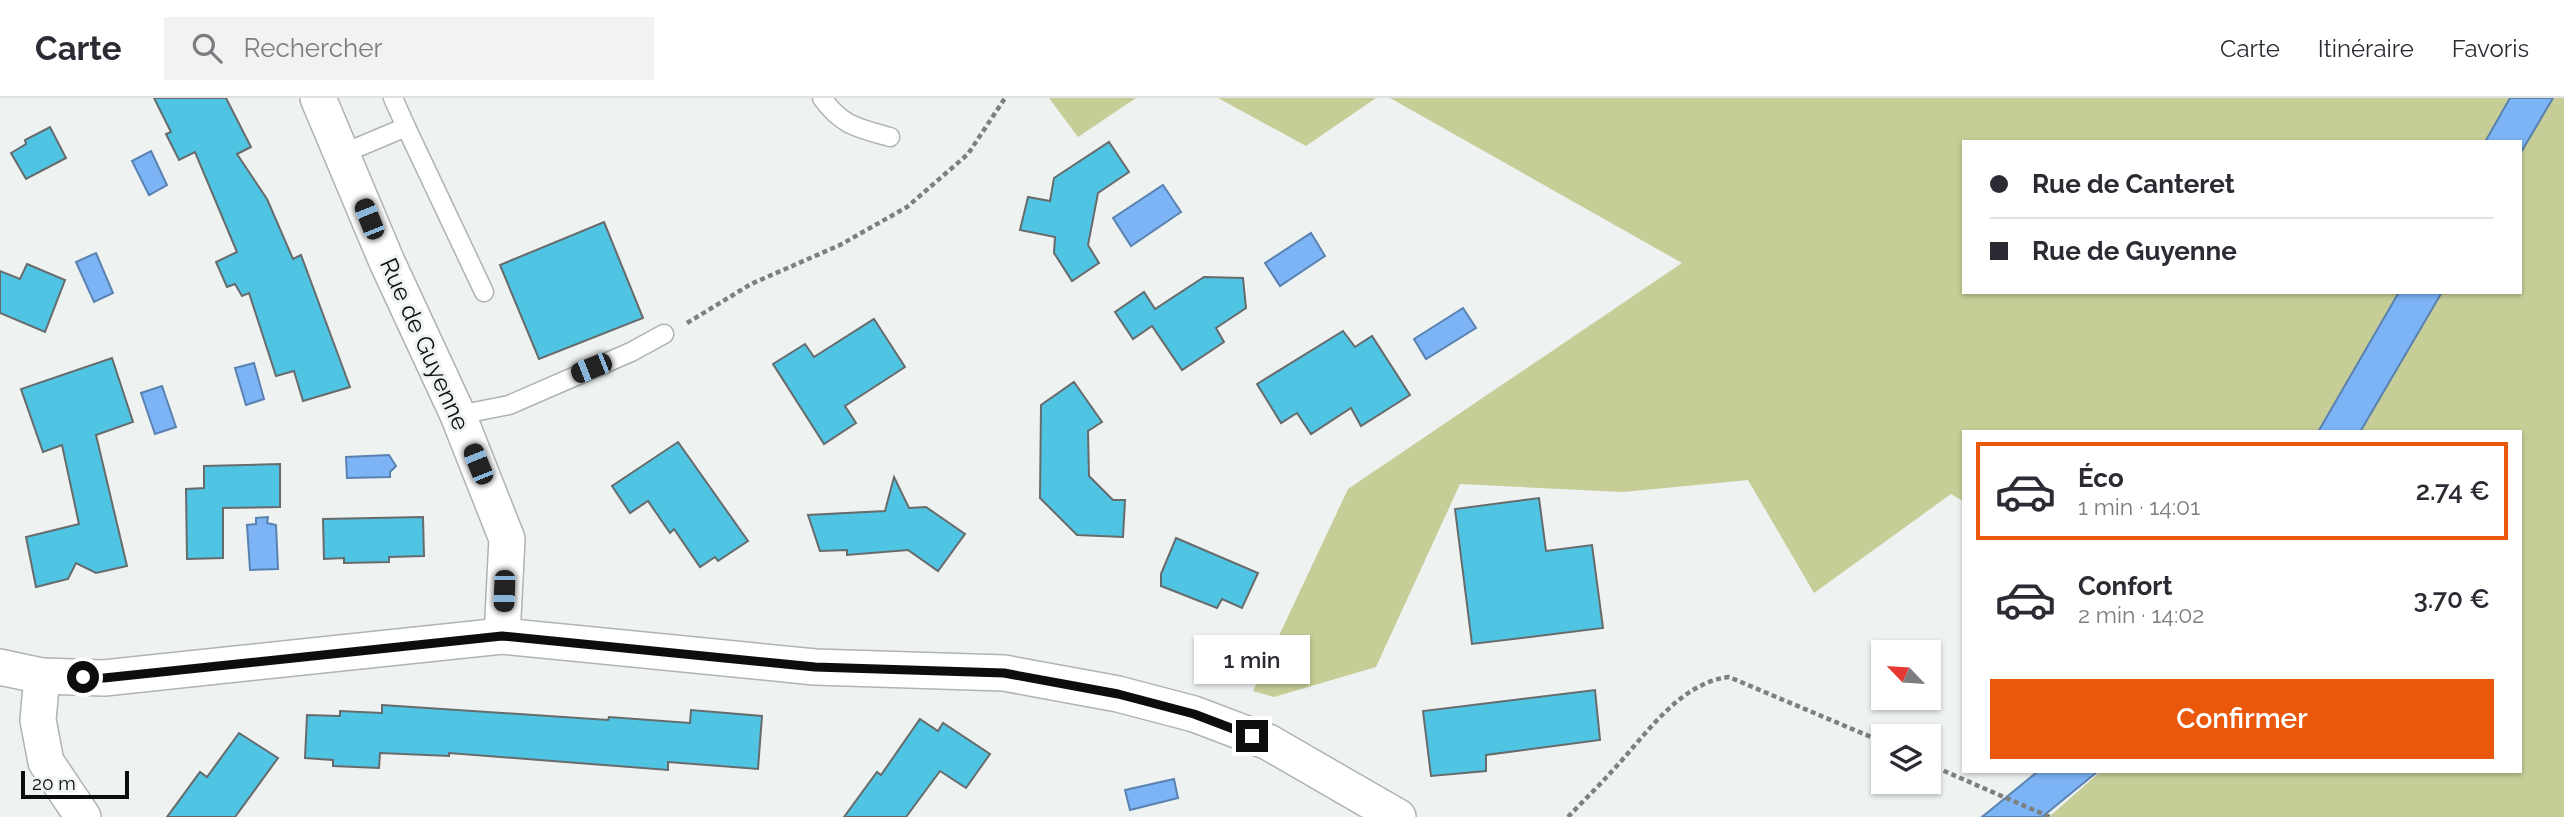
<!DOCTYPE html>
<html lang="fr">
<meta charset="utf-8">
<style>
:root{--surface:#fff;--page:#f2f2f3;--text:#2b2b33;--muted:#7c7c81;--line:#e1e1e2;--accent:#ea580c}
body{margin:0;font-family:Raleway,sans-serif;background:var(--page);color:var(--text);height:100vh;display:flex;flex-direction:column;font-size:26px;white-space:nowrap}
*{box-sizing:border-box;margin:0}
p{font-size:23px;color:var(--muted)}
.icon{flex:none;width:38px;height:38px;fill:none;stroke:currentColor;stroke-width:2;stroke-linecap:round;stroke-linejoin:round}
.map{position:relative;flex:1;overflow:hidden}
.details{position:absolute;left:1962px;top:332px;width:560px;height:343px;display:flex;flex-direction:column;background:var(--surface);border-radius:0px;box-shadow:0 2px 5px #0004}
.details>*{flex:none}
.top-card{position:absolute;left:1962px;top:42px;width:560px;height:154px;border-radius:0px;box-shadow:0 2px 5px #0004;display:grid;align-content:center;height:154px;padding:0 28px;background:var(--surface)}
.needle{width:46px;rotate:295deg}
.controls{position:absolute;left:1871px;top:542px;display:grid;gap:14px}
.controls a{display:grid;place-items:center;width:70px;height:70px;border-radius:0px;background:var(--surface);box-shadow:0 2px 5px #0004;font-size:35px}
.scale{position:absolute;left:21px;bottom:18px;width:108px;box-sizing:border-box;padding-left:7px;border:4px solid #0c0d0d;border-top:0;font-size:19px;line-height:24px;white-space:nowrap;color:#0c0d0d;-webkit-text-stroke:5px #eef2f1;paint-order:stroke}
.end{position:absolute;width:32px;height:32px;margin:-16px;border:9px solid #0c0d0d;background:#fff;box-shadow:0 0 0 4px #fff}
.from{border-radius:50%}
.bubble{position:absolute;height:49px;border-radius:0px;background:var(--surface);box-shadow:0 2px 5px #0004;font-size:23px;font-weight:600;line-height:49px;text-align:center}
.car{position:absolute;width:21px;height:42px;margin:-21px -10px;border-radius:9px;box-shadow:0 0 5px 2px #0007;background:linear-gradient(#222 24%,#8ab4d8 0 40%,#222 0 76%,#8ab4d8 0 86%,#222 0)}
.top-card b{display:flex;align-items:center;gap:24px;height:66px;font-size:26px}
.top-card b+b{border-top:2px solid var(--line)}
.top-card i{width:18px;height:18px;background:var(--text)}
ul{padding:12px 0 0;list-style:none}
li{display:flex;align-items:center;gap:21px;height:98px;margin:0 14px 10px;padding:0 14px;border:4px solid transparent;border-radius:0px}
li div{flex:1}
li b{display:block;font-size:26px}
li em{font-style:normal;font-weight:600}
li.on{border-color:var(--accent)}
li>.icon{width:63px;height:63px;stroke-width:1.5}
.button{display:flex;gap:14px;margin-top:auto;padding:14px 28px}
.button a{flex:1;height:80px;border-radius:0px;background:var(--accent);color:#fff;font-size:28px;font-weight:600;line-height:80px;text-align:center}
header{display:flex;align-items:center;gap:42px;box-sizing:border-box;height:98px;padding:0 35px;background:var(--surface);border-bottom:2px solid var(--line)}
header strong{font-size:33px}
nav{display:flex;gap:38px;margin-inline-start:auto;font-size:24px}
.search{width:490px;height:63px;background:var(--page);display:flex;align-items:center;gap:18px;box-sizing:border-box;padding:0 24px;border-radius:0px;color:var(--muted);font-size:26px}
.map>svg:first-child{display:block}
.green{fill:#c6cd96;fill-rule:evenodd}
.water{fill:#7cb4f6;stroke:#5a82b0;stroke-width:2}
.building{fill:#4fc4e3;stroke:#676b6c;stroke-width:2}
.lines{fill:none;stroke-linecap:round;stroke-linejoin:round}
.lane-casing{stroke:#afb3b2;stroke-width:21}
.street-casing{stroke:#afb3b2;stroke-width:38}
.path{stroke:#7e8080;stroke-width:4.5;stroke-dasharray:5 3.5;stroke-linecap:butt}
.lane{stroke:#fff;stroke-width:18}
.street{stroke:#fff;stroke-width:35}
.route{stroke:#0c0d0d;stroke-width:9}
.labels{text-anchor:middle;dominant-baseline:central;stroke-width:6;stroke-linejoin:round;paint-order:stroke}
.street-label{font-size:24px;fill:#0c0d0d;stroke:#eef2f1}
</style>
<header>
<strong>Carte</strong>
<div class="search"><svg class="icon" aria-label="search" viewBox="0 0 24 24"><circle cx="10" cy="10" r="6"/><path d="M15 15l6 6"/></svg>Rechercher</div>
<nav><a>Carte</a><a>Itinéraire</a><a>Favoris</a></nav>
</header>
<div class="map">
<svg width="2564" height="719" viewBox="0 0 2564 719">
<rect width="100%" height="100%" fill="#eef2f1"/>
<g class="green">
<path d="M1049,0H1136L1078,39Z"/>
<path d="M1218,0H1376L1306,48Z"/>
<path d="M1390,0H2564V719H2049L2100,674H2520V334H1964L1963,403L1951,396L1814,495L1748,382L1623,394L1460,386L1376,569L1274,599L1253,593L1348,391L1682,165ZM1964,44H2520V194H1964Z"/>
</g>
<g class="water">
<path d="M2510,0H2553L2520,56V44H2485Z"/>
<path d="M151,53L167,87L149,97L132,63Z"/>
<path d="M1163,87L1181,114L1131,148L1113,120Z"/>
<path d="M1311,135L1325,158L1280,188L1265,165Z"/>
<path d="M96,155L113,195L94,204L76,164Z"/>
<path d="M2399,194H2442L2360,334H2318Z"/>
<path d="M1463,210L1476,230L1426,261L1414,241Z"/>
<path d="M254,265L264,301L246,307L235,270Z"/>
<path d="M162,288L176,329L155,336L141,295Z"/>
<path d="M389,357L396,368L390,374V379L347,380L346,359Z"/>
<path d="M268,419L267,425L276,427L278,471L250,472L247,427L256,426V420Z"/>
<path d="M2037,674H2097L2042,719H1982Z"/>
<path d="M1174,681L1178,700L1130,712L1125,692Z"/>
</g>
<g class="building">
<path d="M154,0H226L251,49L237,56L267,101L293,161L301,157L350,289L303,303L294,273L276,278L249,195L242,198L235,186L227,189L216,164L237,154L195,54L179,62L166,36L171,34Z"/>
<path d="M50,29L66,60L26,81L11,55L26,46L25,42Z"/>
<path d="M1109,44L1129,74L1098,95L1088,147L1099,165L1072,183L1054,155L1055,139L1020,132L1028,99L1050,103L1054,80Z"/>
<path d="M604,124L643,220L539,261L500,167Z"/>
<path d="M27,166L65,182L45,234L0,215V173L20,181Z"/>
<path d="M1204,179L1243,180L1246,210L1216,230L1224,244L1182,272L1152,228L1133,241L1115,214L1144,194L1155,211Z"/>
<path d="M874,221L905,269L845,308L856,325L824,346L773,266L805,246L814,259Z"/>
<path d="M1343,233L1355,249L1372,238L1410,297L1361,328L1351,310L1311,336L1297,315L1281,325L1257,286Z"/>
<path d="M112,260L133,324L96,337L127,468L96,475L76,465L68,481L36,489L26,439L79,426L62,347L43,354L21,291Z"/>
<path d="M1074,284L1102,324L1088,333L1089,378L1113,402H1125L1123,439L1077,437L1040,400L1041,307Z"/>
<path d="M678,344L748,443L718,463L715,459L700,469L674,431L670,435L648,403L630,415L612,388Z"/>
<path d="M280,366V409L223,410V460L187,461L186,391L204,390V368Z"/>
<path d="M894,379L909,410L926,409L965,436L938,473L908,452L847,457V452L820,453L808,417L885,413Z"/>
<path d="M1539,400L1546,453L1592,447L1603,530L1472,546L1455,411Z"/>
<path d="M423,419L424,458L389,459V464L344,465V460L324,461L323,421Z"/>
<path d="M1176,440L1258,475L1242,510L1222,501L1217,510L1161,488V476Z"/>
<path d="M1595,592L1600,642L1486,657V673L1431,678L1423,613Z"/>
<path d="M382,607L608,622L609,619L690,625L691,612L762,618L758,671L668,664V672L449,655V658L380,655L379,670L333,668V662L305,660L307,617L340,618V613L382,615Z"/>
<path d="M920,621L938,633L943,625L990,656L966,690L940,673L906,719H844L877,674L881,677Z"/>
<path d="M239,635L278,660L235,719H167L200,674L207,679Z"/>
</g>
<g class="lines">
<defs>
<g id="lane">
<path d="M393,0L406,29"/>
<path d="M822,0C842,28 858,30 890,39"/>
<path d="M342,56L406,29L484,194"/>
<path d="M458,317L509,307L631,254L664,236"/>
</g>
<g id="street">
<path d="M318,0L387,164L458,317L507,441L502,538L815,569L1004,575L1118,596L1194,616L1268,644L1398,719"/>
<path d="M0,569L42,578L104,580L502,538"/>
<path d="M42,578L38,622L46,664L83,719"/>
</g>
</defs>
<use href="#lane" class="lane-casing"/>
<use href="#street" class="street-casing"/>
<g class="path">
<path d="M687,225L751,186L840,147L907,109L968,56L1005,0"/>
<path d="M1928,666L2050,719"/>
<path d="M1568,719C1583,703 1599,688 1613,672C1646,637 1679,585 1729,579L1883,644"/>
</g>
<use href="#lane" class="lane"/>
<use href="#street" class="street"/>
</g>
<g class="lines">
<path class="route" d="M83,579L104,580L502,538L815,569L1004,575L1118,596L1194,616L1252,638"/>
</g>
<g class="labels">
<g class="street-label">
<text transform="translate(425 246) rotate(66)">Rue de Guyenne</text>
</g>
</g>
</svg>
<div class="controls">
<a><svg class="needle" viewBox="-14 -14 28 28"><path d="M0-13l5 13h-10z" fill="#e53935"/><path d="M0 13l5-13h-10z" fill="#7c7c81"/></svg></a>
<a><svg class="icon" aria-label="layers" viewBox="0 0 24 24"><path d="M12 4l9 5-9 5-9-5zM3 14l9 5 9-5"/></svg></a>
</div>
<div class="scale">20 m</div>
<i class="end from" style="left:83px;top:579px"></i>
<i class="end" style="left:1252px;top:638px"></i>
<div class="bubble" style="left:1194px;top:537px;width:116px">1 min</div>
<i class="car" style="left:369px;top:121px;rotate:338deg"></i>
<i class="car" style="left:591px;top:270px;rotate:248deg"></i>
<i class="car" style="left:478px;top:366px;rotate:338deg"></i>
<i class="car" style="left:504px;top:493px;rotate:182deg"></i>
<div class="top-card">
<b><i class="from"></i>Rue de Canteret</b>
<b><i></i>Rue de Guyenne</b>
</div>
<section class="details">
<ul>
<li class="on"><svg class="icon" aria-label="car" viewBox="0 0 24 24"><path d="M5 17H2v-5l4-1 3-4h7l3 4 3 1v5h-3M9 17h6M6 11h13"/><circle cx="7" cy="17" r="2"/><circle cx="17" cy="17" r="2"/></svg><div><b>Éco</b><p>1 min · 14:01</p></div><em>2.74 €</em></li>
<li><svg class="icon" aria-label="car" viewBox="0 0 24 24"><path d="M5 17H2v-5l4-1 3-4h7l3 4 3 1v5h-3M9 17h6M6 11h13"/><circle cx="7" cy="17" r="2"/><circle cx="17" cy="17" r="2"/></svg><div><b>Confort</b><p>2 min · 14:02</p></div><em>3.70 €</em></li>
</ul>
<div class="button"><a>Confirmer</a></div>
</section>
</div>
